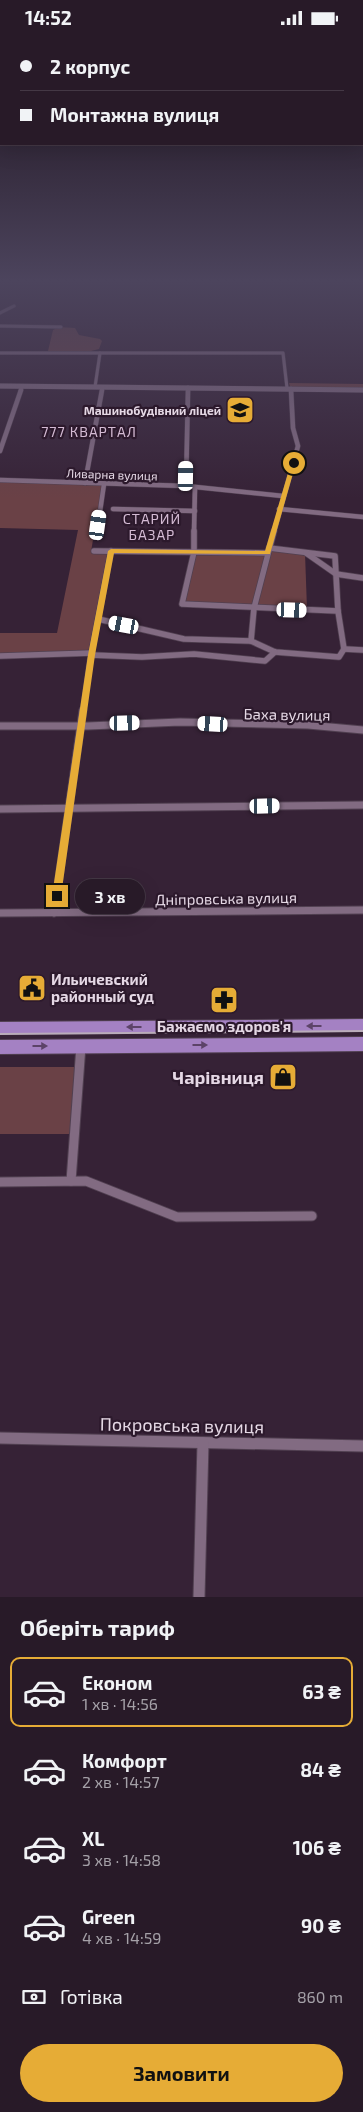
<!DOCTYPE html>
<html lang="uk">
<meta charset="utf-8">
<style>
:root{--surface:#281a28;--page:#302330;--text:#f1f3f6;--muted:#a5a1a8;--line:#443845;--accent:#e6ac36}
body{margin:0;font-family:"Exo 2",sans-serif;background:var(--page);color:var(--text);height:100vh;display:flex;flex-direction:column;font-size:19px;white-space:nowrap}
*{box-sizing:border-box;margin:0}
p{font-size:16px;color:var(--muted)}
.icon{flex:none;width:28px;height:28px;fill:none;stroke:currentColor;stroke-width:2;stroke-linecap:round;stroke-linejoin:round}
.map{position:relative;height:1562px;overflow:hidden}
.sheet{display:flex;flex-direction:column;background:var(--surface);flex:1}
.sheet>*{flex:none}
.hud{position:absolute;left:0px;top:0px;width:364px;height:110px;box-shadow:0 5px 20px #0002,0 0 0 1px var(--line);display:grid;align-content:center;height:110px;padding:0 20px;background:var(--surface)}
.end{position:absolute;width:22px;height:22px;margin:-11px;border:6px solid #e6ac36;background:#111;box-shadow:0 0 0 2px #111}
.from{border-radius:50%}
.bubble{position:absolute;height:35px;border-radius:18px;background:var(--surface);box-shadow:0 5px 20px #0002,0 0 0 1px var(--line);font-size:16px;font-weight:700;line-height:35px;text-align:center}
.car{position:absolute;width:15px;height:30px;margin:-15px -8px;border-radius:6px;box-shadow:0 0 4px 1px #0007;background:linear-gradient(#fff 24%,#345 0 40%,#fff 0 76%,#345 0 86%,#fff 0)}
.hud b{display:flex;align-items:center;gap:18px;height:48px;font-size:19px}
.hud b+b{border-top:1px solid var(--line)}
.hud i{width:12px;height:12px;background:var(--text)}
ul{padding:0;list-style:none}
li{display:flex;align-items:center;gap:15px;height:70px;margin:0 10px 8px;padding:0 10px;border:2px solid transparent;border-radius:10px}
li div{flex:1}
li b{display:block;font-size:19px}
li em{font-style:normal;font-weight:700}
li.selected{border-color:var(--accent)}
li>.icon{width:45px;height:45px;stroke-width:1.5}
h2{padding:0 20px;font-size:22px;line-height:60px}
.pay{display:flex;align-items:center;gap:12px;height:55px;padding:0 20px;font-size:19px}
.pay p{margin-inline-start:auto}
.cta{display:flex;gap:10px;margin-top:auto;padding:10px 20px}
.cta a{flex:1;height:58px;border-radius:30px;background:var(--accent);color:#111;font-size:20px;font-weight:700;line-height:58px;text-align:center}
.status{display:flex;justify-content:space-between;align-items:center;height:35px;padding:0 25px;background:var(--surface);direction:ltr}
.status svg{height:14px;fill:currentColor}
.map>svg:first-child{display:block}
.green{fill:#6a4146}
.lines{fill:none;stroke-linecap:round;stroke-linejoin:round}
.minor-far5-casing{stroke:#514051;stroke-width:4}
.minor-far4-casing{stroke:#514051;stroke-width:5.5}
.minor-far3-casing{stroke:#514051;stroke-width:7}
.minor-far2-casing{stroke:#514051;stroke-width:9}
.minor-far1-casing{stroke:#514051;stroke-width:11}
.minor-casing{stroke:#514051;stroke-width:13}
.secondary-casing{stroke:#514051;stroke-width:5.5}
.primary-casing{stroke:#514051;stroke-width:2}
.minor-far5{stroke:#826b82;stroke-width:3}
.minor-far4{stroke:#826b82;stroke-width:4.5}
.minor-far3{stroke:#826b82;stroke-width:5.5}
.minor-far2{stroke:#826b82;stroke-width:7}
.minor-far1{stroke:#826b82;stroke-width:9}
.minor{stroke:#826b82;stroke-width:11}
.secondary{stroke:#826b82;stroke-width:5}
.primary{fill:#a481c3;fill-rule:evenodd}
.tram{stroke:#baacba;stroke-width:2}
.oneway{fill:#5c4368}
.route{fill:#e6ac36}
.labels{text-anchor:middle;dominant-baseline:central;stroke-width:4.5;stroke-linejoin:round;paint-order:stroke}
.far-poi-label{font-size:12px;font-weight:bold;fill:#e5d8e5;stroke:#2c192c;text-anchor:end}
.far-street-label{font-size:12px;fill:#e5d8e5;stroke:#2c192c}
.far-neighbourhood-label{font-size:14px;letter-spacing:1px;fill:#d4bbd4;stroke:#2c192c}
.street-label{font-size:15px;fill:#e5d8e5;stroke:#2c192c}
.poi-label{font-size:15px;font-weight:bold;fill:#e5d8e5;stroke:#2c192c;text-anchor:start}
.near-poi-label{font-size:18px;font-weight:bold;fill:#e5d8e5;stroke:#2c192c;text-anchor:end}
.near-street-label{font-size:18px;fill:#e5d8e5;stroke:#2c192c}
</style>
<div class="status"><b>14:52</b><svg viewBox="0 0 49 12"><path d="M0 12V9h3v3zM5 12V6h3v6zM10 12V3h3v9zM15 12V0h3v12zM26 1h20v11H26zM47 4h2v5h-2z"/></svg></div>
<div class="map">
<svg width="363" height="1562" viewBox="0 0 363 1562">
<rect width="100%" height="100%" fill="#362236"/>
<g class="green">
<path d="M59,292L75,293L79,300L100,304L102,306L99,314L87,317L48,316L53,295Z"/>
<path d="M289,348L363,349V354L290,352Z"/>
<path d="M0,446L102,450L91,517H109L89,616L0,619V598H57L78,495L0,493Z"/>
<path d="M270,514L305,518L307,574L256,572Z"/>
<path d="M195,518H266L253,572L184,569Z"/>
<path d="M0,1032H77L73,1099H0Z"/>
</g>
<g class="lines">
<defs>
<g id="minor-far5">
<path d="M0,278L14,271"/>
<path d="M0,291L61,292"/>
<path d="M0,318H283L287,353"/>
<path d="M95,352L100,318"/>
<path d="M291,353V356"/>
<path d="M20,356L22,352"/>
<path d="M102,356L103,352"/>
<path d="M188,356V352"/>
</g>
<g id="minor-far4">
<path d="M0,416L21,355"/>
<path d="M0,445L186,451L283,461"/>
<path d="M85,448L102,355"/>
<path d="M186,451L188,355"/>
<path d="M113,474L195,476"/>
<path d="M279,474L363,482"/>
<path d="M98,490L104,449"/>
<path d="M194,497L195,452"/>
<path d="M274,497L298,411L293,393L291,355"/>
</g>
<g id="minor-far3">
<path d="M194,496V517L182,569L338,576"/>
<path d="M269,513L335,521L338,576L344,614"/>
<path d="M94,516L268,518"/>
<path d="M306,518L336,539L363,543"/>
<path d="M98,584L184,604L251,606L275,617L339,622L344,614"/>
<path d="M251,606L254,573L274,496"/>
<path d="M344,614L363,615"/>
<path d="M91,620L142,622L194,619L265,626L275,617"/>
<path d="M0,621L92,618"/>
<path d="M83,676L91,620L111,516"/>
</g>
<g id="minor-far2">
<path d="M0,691H88L180,687L308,690L363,695"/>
<path d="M0,774L363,770"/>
<path d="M0,878L363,875"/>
<path d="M54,878L83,675"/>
</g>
<g id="minor-far1">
<path d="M71,1146L81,1011"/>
<path d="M0,1147L86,1146L177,1182L312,1181"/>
</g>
<g id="minor">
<path d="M0,1403L363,1411"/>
<path d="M199,1562L203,1408"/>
</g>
<path id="secondary" d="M0,351L363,355"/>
<g id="primary">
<path d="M363,984V996L0,999V987Z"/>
<path d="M363,1002V1016L0,1019V1005Z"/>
</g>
</defs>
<use href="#minor-far5" class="minor-far5-casing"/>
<use href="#minor-far4" class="minor-far4-casing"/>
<use href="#minor-far3" class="minor-far3-casing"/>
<use href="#minor-far2" class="minor-far2-casing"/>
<use href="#minor-far1" class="minor-far1-casing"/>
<use href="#minor" class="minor-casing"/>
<use href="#secondary" class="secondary-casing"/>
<use href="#primary" class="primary-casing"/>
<use href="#minor-far5" class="minor-far5"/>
<use href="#minor-far4" class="minor-far4"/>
<use href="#minor-far3" class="minor-far3"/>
<use href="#minor-far2" class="minor-far2"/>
<use href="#minor-far1" class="minor-far1"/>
<use href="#minor" class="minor"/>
<use href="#secondary" class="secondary"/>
<use href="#primary" class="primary"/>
<path class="tram" d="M0,999L363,996"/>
</g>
<defs><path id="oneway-solid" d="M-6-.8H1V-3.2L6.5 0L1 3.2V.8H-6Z" transform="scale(1.25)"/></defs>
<g class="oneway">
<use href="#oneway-solid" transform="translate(314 991) rotate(180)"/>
<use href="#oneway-solid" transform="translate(134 992) rotate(180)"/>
<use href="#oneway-solid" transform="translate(200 1010)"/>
<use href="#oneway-solid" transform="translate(40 1011)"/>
</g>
<linearGradient id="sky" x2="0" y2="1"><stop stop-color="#1e131e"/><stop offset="0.53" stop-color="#4c445d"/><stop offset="1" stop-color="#4c445d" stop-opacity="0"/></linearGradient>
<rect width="363" height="464" fill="url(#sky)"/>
<path class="route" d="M294,427L296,428L270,519L114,518L95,620L61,861L57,865L54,863L52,861L88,620L108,516L111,514L265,516L291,428Z"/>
<defs>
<symbol id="university-square" viewBox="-11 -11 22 22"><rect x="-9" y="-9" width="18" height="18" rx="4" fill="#e6ac36" stroke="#2c192c"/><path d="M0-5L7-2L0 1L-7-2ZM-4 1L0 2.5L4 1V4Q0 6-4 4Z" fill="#111"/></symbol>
<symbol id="civic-square" viewBox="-11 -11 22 22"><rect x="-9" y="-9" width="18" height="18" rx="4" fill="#e6ac36" stroke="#2c192c"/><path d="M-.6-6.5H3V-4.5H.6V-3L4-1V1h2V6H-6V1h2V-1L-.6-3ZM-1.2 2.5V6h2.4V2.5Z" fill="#111"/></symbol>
<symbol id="pharmacy-square" viewBox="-11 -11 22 22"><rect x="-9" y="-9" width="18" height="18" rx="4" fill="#e6ac36" stroke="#2c192c"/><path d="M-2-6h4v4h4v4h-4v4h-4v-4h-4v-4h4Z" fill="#111"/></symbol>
<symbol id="shop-square" viewBox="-11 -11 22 22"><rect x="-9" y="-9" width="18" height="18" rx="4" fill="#e6ac36" stroke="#2c192c"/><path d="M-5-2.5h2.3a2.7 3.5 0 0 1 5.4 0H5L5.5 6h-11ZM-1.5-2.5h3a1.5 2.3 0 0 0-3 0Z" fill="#111"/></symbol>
</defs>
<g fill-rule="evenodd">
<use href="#university-square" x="224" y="359" width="32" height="32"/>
<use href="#civic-square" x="16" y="937" width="32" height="32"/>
<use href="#pharmacy-square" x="208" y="949" width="32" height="32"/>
<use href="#shop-square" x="267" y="1026" width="32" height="32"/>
</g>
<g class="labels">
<g class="far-poi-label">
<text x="221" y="375">Машинобудівний ліцей</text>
</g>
<g class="far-street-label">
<text transform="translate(112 439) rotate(2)">Ливарна вулиця</text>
</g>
<g class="far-neighbourhood-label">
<text x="89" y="396">777 КВАРТАЛ</text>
<text x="152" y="483">СТАРИЙ<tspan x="152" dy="16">БАЗАР</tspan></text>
</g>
<g class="street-label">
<text transform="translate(287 679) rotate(1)">Баха вулиця</text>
<text transform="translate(226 863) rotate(-1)">Дніпровська вулиця</text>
</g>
<g class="poi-label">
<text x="51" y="944">Ильичевский<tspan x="51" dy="17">районный суд</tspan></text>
<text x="224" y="991" text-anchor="middle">Бажаємо здоров'я</text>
</g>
<g class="near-poi-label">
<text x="264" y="1042">Чарівниця</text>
</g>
<g class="near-street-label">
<text transform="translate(182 1390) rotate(1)">Покровська вулиця</text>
</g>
</g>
</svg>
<i class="end from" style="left:294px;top:428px"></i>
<i class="end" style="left:57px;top:861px"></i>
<div class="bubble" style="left:75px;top:844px;width:70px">3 хв</div>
<i class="car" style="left:186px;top:441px;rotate:1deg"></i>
<i class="car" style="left:98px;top:490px;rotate:8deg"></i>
<i class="car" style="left:292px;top:575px;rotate:92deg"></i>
<i class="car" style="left:124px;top:590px;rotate:281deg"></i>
<i class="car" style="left:125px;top:688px;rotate:89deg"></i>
<i class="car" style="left:213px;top:689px;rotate:273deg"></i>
<i class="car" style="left:265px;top:771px;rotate:89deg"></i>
<div class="hud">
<b><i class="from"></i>2 корпус</b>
<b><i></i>Монтажна вулиця</b>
</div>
</div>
<section class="sheet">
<h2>Оберіть тариф</h2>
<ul>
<li class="selected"><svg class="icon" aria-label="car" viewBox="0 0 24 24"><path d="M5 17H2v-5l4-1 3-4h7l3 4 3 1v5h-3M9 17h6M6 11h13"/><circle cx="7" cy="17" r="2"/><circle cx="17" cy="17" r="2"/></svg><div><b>Економ</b><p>1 хв · 14:56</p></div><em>63 ₴</em></li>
<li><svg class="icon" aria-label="car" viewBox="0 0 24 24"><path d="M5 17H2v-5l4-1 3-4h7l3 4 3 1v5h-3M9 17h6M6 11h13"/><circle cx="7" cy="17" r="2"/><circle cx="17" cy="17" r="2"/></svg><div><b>Комфорт</b><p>2 хв · 14:57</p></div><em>84 ₴</em></li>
<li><svg class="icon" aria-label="car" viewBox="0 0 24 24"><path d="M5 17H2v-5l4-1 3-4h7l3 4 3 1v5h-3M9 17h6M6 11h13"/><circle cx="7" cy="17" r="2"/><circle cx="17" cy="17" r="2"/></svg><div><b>XL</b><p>3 хв · 14:58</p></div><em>106 ₴</em></li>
<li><svg class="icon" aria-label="car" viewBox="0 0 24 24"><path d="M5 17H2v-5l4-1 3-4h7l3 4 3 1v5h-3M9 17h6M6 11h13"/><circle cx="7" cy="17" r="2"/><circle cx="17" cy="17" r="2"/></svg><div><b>Green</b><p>4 хв · 14:59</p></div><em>90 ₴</em></li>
</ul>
<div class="pay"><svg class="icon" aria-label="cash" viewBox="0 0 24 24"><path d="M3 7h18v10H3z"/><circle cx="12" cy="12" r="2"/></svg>Готівка<p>860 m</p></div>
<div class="cta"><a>Замовити</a></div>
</section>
